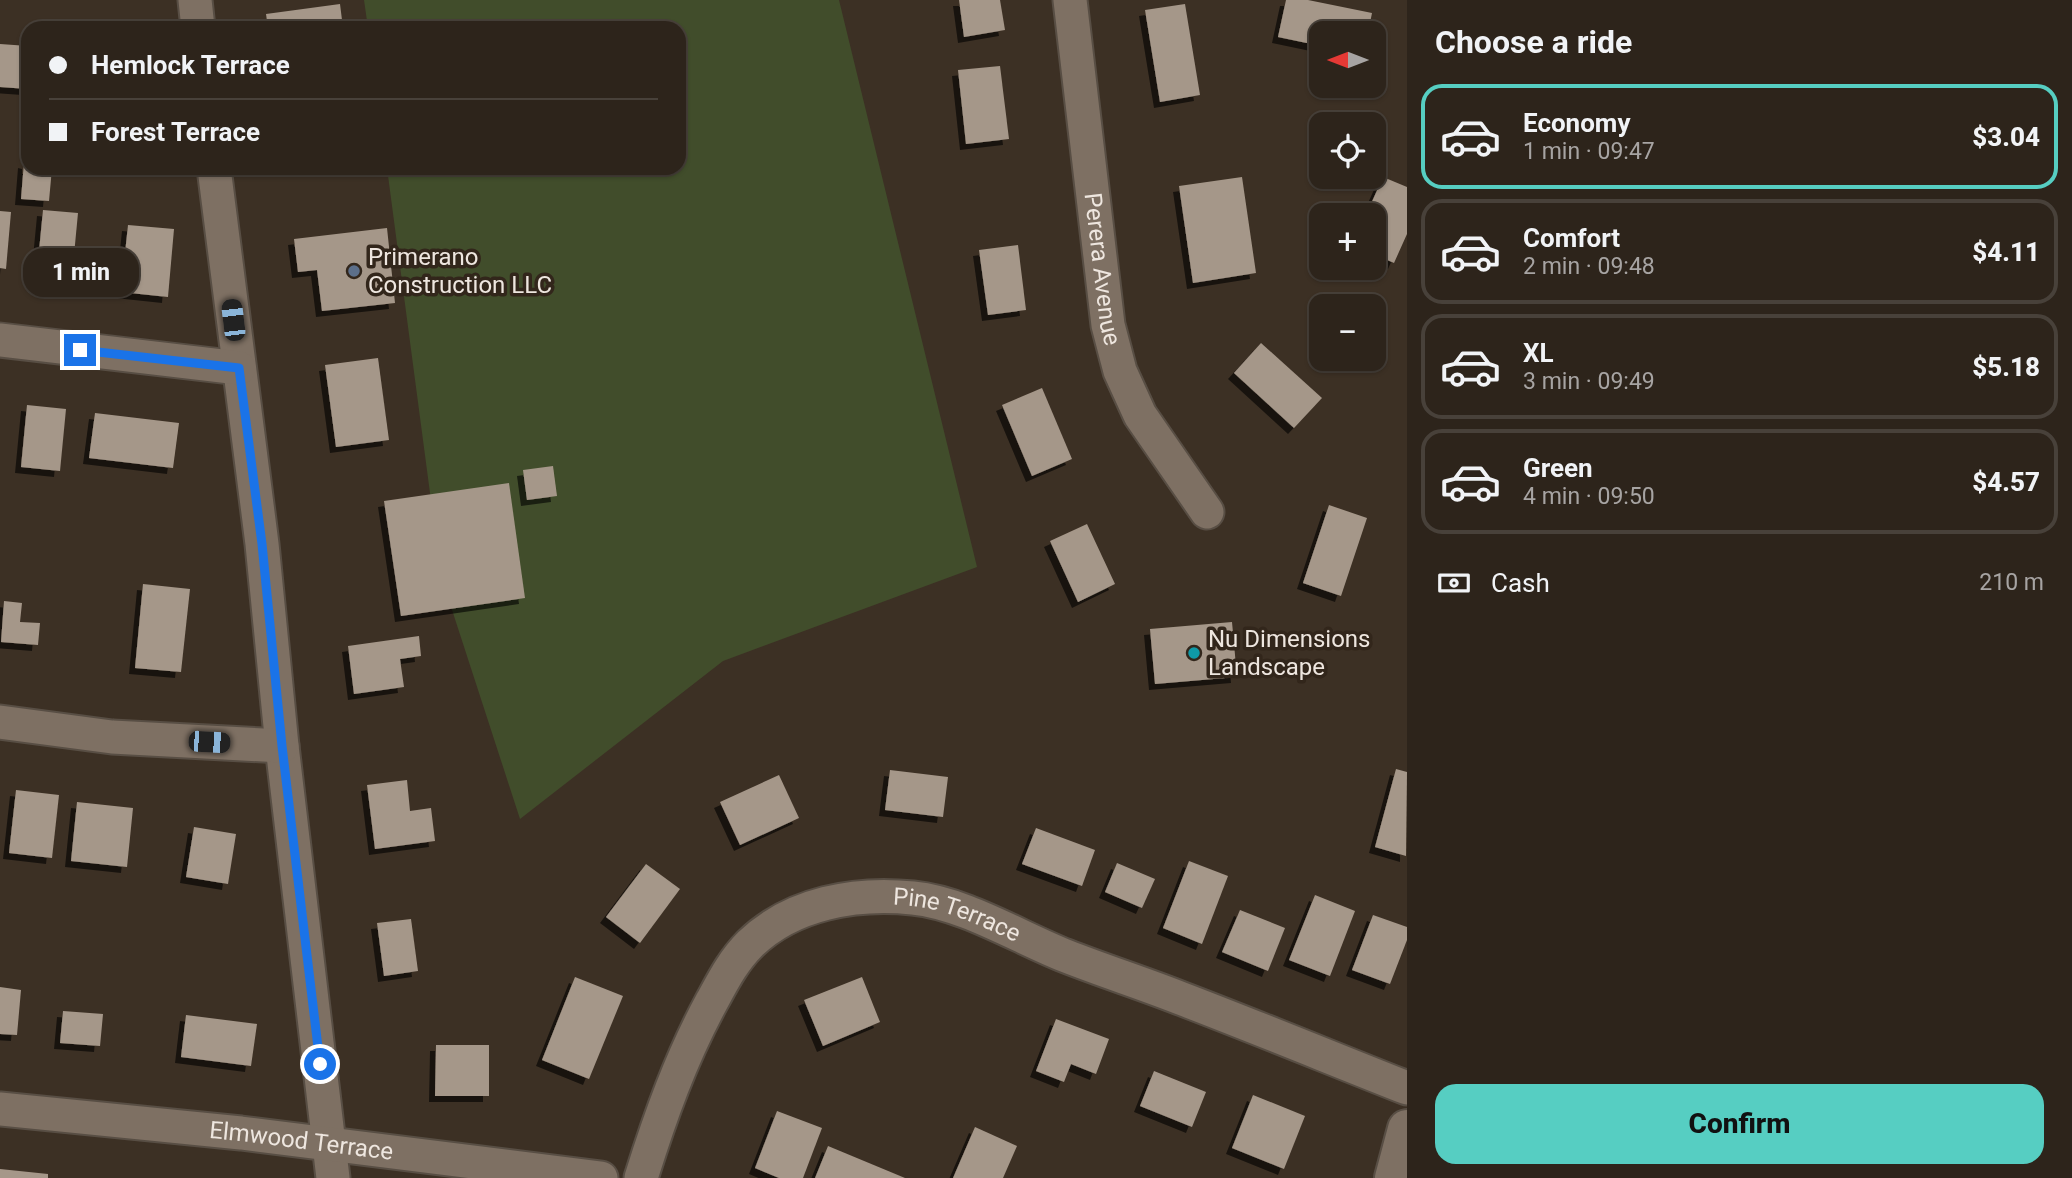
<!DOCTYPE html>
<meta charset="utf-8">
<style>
:root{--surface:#2d241b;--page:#352c24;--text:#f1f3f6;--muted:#a7a4a3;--line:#48413a;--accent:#56cec2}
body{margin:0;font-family:Roboto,sans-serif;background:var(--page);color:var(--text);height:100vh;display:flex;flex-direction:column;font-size:26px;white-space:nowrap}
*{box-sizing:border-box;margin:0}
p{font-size:23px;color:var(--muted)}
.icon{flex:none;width:38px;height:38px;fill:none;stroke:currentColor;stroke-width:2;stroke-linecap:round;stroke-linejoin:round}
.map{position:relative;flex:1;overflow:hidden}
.drawer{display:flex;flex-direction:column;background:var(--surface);width:665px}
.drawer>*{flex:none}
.banner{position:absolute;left:21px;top:21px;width:665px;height:154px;border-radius:21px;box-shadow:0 2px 5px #0004,0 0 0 2px var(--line);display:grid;align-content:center;height:154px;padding:0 28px;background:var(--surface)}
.needle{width:46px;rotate:270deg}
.buttons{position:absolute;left:1309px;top:21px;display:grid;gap:14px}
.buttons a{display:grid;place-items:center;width:77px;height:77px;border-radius:14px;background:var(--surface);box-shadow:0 2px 5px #0004,0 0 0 2px var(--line);font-size:35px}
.end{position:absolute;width:32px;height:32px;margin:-16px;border:9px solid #1a73e8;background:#fff;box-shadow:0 0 0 4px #fff}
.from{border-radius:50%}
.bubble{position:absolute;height:49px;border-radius:21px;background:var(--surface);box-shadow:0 2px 5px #0004,0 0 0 2px var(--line);font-size:23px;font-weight:800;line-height:49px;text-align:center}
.car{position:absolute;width:21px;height:42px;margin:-21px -10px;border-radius:9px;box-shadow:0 0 5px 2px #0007;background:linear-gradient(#222 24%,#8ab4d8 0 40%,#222 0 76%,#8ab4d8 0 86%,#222 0)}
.banner b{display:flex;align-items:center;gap:24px;height:66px;font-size:26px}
.banner b+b{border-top:2px solid var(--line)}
.banner i{width:18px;height:18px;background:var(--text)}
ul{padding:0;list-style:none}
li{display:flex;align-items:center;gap:21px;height:105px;margin:0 14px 10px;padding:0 14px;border:4px solid var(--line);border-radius:21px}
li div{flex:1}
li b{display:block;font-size:26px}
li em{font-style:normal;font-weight:800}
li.current{border-color:var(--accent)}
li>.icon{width:63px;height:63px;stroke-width:1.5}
h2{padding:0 28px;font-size:32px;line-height:84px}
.pay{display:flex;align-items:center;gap:18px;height:77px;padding:0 28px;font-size:26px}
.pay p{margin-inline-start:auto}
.action{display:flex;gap:14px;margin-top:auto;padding:14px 28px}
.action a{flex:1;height:80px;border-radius:21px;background:var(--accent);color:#111;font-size:28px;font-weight:800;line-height:80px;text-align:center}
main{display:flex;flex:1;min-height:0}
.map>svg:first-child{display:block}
.green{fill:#414d2b}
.building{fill:#a59789;filter:url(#shadow)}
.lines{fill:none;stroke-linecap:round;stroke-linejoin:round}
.street-casing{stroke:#584e44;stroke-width:37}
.secondary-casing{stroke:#584e44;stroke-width:42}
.street{stroke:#7e7063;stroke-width:33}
.secondary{stroke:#7e7063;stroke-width:38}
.route{stroke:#1a73e8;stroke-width:9}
.service-dot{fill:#5c6f8a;stroke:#32261b;stroke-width:2.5}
.culture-dot{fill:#0f9aa8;stroke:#32261b;stroke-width:2.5}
.labels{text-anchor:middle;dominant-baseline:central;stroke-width:7;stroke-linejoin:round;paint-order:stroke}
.poi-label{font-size:24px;fill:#eee6df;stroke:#32261b;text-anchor:start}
.street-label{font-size:24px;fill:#eee6df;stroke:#32261b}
</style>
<main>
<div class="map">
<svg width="1407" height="1178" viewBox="0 0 1407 1178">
<defs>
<filter id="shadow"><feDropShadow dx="-6" dy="6" stdDeviation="0" flood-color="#0009"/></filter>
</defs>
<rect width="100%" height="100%" fill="#3c3024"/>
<path class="green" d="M364,0H839L977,567L723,661L520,819L441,576L387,168H679V28H368Z"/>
<g class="building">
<path d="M959,0H1000L1005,30L964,37Z"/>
<path d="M1286,0H1308L1372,13L1368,33H1321V46L1278,37Z"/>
<path d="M340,4L343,28H268L266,14Z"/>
<path d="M1185,4L1200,95L1160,102L1145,10Z"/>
<path d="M0,44L28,46V89L0,87Z"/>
<path d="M1000,66L1009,139L966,144L958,70Z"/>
<path d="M24,162L28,163V168H52L49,201L21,199Z"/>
<path d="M1242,177L1256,273L1193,283L1179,186Z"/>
<path d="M1383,177L1407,187V234L1394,263L1374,254V215H1366Z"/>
<path d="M43,210L78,213L72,276L37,272Z"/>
<path d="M0,211L11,212L6,269L0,268Z"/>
<path d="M128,225L174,229L168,297L121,292Z"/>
<path d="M387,228L395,303L322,311L317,270L298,272L294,239Z"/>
<path d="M1018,245L1026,310L988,315L979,250Z"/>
<path d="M1261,343L1322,398L1294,428L1234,373Z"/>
<path d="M378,358L389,440L336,447L325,365Z"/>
<path d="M1042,388L1072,459L1032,476L1002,405Z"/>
<path d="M27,405L66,409L60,471L21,467Z"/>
<path d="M95,413L179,423L173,468L89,458Z"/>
<path d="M553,466L557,496L527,500L523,470Z"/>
<path d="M509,483L525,598L401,616L384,501Z"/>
<path d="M1329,505L1367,518L1341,596L1303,583Z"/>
<path d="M1087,524L1115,584L1078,602L1050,541Z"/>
<path d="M143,584L190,589L181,672L135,668Z"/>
<path d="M4,601L22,603L20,622L40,623L38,645L1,642Z"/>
<path d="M1232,622L1237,677L1155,684L1150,629Z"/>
<path d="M419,636L421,656L400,659L404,687L354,694L348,646Z"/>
<path d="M1396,769L1407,772L1406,856L1375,847Z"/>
<path d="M890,770L948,777L943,817L885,810Z"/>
<path d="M779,775L799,818L740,845L720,802Z"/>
<path d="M407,780L410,811L431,808L435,841L375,849L367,785Z"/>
<path d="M16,790L59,795L52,858L9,853Z"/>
<path d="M77,802L133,808L127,867L71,861Z"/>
<path d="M194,827L236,834L228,884L186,877Z"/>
<path d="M1036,828L1095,850L1082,886L1022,864Z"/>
<path d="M1189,861L1228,876L1202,944L1163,928Z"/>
<path d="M1117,863L1155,879L1142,908L1105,892Z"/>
<path d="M646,864L680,889L640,943L606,917Z"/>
<path d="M1315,895L1355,911L1330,976L1289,960Z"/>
<path d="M1240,910L1285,928L1268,971L1222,952Z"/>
<path d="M1373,915L1407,927V940L1390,984L1352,970Z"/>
<path d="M411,919L418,971L384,976L377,923Z"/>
<path d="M575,977L623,996L589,1079L542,1060Z"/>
<path d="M862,977L880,1022L823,1046L804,1000Z"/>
<path d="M0,987L21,990L17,1035L0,1034Z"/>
<path d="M63,1011L103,1014L100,1046L60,1043Z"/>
<path d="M186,1015L257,1024L251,1066L181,1057Z"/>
<path d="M1056,1019L1109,1039L1096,1074L1071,1064L1064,1082L1036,1071Z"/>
<path d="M436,1045H489V1096H435Z"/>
<path d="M1154,1071L1206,1092L1192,1127L1140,1106Z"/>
<path d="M1253,1095L1305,1116L1284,1169L1232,1148Z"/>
<path d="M777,1111L822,1128L803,1178H779L755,1168Z"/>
<path d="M975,1127L1017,1146L1003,1178H953Z"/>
<path d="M828,1146L905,1178H815Z"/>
<path d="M0,1169L48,1174V1178H0Z"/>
</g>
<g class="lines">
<defs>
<g id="street">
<path d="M195,0L198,28"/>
<path id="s1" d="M1070,0L1108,325L1120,371L1140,415L1207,512"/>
<path d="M214,168L262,544L282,746L333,1178"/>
<path d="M0,340L239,368"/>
<path d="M0,722L112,737L282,746"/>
<path id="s2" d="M0,1109L241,1133L601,1178"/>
<path id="s3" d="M641,1178C660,1117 681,1058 712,1001C723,981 733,961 750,944C792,903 856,892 913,898C964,903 1018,937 1066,956C1104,971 1142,983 1180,998C1256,1027 1331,1058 1407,1088"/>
</g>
<path id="secondary" d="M1394,1178L1407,1129"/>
</defs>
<use href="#street" class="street-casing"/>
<use href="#secondary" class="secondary-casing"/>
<use href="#street" class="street"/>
<use href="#secondary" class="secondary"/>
</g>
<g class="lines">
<path class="route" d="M80,350L239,368L262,544L282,746L320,1064"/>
</g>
<circle class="service-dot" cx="354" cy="271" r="7"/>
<circle class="culture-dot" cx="1194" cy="653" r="7"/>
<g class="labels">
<g class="poi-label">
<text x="368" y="257">Primerano<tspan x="368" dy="28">Construction LLC</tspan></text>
<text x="1208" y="639">Nu Dimensions<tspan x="1208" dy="28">Landscape</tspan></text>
</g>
<g class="street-label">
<text stroke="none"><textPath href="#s1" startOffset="271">Perera Avenue</textPath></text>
<text stroke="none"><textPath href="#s3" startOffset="481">Pine Terrace</textPath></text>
<text stroke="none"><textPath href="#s2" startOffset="303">Elmwood Terrace</textPath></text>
</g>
</g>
</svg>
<div class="buttons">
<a><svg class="needle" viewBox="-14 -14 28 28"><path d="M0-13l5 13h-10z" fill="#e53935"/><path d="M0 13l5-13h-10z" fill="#a7a4a3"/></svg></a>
<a><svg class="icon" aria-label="locate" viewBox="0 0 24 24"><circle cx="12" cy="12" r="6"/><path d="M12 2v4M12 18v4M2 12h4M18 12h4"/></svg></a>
<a>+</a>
<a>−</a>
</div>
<i class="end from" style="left:320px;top:1064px"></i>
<i class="end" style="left:80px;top:350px"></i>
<div class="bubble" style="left:23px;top:248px;width:116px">1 min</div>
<i class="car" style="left:233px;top:320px;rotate:353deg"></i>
<i class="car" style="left:209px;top:742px;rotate:93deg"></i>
<div class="banner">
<b><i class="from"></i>Hemlock Terrace</b>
<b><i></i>Forest Terrace</b>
</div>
</div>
<section class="drawer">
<h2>Choose a ride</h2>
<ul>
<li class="current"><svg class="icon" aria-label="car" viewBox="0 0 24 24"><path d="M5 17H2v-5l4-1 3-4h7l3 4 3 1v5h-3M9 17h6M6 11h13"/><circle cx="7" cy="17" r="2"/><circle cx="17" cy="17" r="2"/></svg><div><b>Economy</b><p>1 min · 09:47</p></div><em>$3.04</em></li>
<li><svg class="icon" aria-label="car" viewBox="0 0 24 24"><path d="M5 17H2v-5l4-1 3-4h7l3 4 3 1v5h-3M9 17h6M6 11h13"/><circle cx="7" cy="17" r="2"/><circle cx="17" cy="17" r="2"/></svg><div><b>Comfort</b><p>2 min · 09:48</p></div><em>$4.11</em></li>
<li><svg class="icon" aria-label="car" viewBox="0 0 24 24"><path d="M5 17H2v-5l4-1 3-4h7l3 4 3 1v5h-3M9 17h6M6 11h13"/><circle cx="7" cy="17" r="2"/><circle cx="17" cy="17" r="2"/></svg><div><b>XL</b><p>3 min · 09:49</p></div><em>$5.18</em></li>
<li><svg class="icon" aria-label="car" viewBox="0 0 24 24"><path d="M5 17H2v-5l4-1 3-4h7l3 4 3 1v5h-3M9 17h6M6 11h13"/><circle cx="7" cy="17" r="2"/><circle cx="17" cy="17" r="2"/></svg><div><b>Green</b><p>4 min · 09:50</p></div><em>$4.57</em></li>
</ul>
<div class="pay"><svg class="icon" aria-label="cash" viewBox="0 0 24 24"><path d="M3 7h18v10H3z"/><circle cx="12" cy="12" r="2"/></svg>Cash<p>210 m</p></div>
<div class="action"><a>Confirm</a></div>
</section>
</main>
